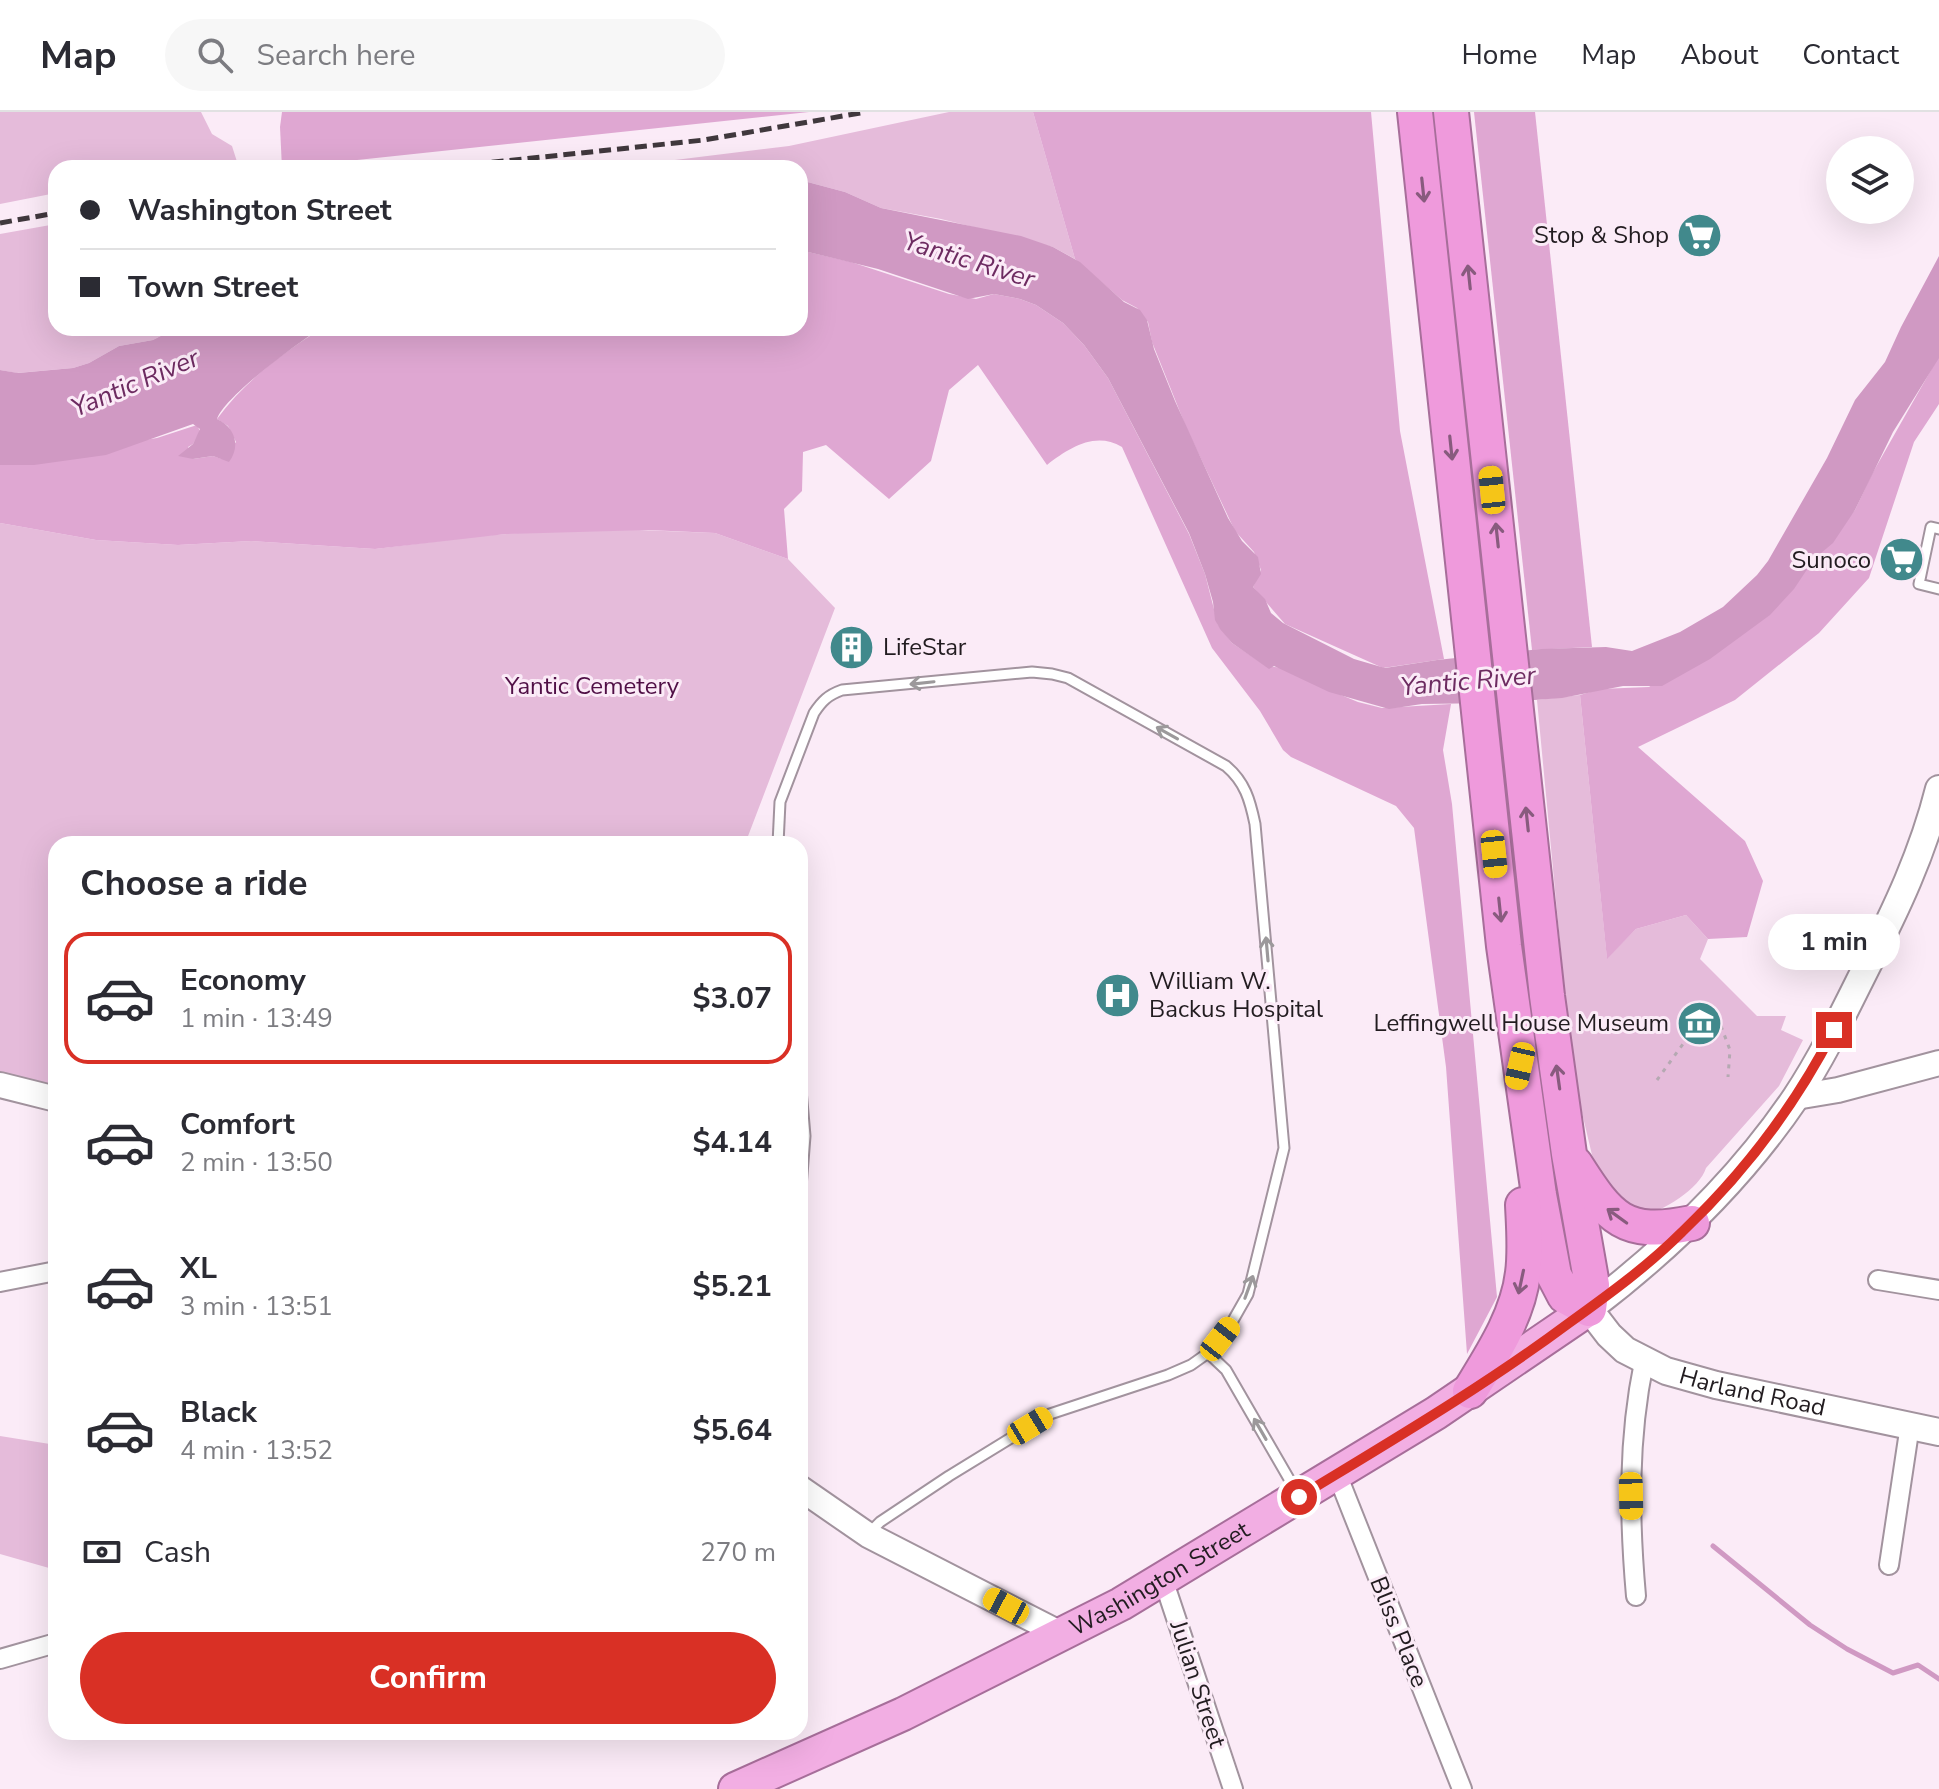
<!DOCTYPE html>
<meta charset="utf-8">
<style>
:root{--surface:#fff;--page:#f7f7f7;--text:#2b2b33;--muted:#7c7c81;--line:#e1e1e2;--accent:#d93025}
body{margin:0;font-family:"Nunito Sans",sans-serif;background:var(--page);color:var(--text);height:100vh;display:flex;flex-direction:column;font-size:30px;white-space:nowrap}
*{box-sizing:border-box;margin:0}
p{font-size:26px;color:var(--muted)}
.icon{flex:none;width:44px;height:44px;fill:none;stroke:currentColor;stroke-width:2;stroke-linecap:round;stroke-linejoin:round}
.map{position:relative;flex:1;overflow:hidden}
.sheet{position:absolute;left:48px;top:724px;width:760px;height:904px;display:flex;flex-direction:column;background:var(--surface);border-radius:24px;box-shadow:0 8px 32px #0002}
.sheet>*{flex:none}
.banner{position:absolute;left:48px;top:48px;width:760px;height:176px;border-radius:24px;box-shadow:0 8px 32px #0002;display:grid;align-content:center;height:176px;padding:0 32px;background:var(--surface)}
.fabs{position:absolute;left:1826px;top:24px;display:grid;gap:16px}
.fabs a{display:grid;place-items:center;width:88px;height:88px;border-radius:50%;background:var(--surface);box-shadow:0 8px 32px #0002;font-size:40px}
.end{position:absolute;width:36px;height:36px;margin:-18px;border:10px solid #d93025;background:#fff;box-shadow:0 0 0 4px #fff}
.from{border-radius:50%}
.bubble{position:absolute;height:56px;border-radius:28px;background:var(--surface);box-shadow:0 8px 32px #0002;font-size:26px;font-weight:700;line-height:56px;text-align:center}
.car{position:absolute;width:24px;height:48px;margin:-24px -12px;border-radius:10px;box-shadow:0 0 6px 2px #0007;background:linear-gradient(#f5c518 24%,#345 0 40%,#f5c518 0 76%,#345 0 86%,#f5c518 0)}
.banner b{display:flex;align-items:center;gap:28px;height:76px;font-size:30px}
.banner b+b{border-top:2px solid var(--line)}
.banner i{width:20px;height:20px;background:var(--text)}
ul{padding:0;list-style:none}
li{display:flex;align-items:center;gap:24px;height:132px;margin:0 16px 12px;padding:0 16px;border:4px solid transparent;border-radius:24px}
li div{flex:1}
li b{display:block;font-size:30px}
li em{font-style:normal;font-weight:700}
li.selected{border-color:var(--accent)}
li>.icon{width:72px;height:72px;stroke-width:1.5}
h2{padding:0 32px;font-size:36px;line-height:96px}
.pay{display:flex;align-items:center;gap:20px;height:88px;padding:0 32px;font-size:30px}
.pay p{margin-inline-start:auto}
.primary-button{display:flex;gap:16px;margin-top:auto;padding:16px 32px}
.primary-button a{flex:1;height:92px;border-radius:48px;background:var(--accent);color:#fff;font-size:32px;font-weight:700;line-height:92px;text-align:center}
header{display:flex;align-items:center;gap:48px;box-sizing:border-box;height:112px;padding:0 40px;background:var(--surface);border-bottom:2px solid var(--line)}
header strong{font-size:38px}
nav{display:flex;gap:44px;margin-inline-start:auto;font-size:28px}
.search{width:560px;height:72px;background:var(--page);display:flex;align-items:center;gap:20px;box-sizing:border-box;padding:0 28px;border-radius:44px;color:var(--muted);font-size:30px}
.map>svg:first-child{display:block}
.green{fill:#e5bbda}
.forest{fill:#dfa7d2}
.water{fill:#d099c3}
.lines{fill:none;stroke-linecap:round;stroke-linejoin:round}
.stream{stroke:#d099c3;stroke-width:5}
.service-casing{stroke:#a2939e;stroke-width:13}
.minor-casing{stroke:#a2939e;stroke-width:22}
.tertiary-casing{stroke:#a2939e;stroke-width:28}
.secondary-casing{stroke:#a2939e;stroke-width:30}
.trunk-casing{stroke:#a76e9a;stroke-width:36}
.motorway-casing{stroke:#a76e9a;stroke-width:38}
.path{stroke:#b5a9b2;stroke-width:3;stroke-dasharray:4 6;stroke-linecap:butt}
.service{stroke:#fff;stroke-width:9}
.minor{stroke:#fff;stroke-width:18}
.tertiary{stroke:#fff;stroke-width:24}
.secondary{stroke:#fff;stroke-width:26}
.trunk{stroke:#f2aee3;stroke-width:32}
.motorway{stroke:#ef9adc;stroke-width:34}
.rail{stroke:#40383d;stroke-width:5;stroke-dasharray:12 6;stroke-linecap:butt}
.oneway{stroke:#885b7e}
.oneway2{stroke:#9c999b}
.route{stroke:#d93025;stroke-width:10}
.labels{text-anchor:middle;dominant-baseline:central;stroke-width:6;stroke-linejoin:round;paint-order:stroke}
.poi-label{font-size:24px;fill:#221c20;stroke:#fbebf7;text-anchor:end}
.park-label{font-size:24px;fill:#500f46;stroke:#fbebf7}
.street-label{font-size:24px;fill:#221c20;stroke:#fbebf7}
.water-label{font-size:26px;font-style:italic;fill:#6d2b61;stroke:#fbebf7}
</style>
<header>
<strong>Map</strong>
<div class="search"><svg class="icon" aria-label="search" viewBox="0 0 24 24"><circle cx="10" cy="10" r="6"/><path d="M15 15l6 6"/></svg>Search here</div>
<nav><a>Home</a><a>Map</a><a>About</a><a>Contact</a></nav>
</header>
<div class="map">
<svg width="1939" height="1677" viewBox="0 0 1939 1677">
<rect width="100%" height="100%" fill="#fbebf7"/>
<g class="green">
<path d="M0,0H201L212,22L232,34L239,56H56V81L0,92Z"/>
<path d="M949,0H1033L1075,147L1053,135L941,107L881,96L845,80L800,68V56H610L789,34Z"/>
<path d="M56,112V216H176L153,228L119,234L89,251L73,256L17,261L0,258V122Z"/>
<path d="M0,411L96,428L178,433L251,429L375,437L479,424L588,416L715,421L788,447L835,496L745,732H56V975L0,962Z"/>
<path d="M1580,583L1607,846L1636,817L1686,803L1708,827L1700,847L1757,904H1786L1781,918L1803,928L1779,974L1706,1056C1700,1076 1663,1100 1641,1104L1609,1079L1592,1043L1579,988L1564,873L1537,588Z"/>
<path d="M0,1324L56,1333V1458L0,1442Z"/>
</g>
<g class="forest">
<path d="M282,0H809L282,56L280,15Z"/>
<path d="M1033,0H1371L1400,319L1444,547L1383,556L1285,512L1253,475L1261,458L1254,440L1235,419L1186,315L1152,230L1148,210L1137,196L1122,188L1075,147Z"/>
<path d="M1474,0H1535L1592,535L1532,538Z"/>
<path d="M800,138L851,150L949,182L976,187L994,182L1020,187L1036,193L1063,211L1084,233L1108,266L1189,422L1205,462L1218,513L1232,531L1266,554L1284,556L1312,571L1358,590L1382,596L1451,592L1443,638L1452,692L1497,1185L1467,1242L1446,955L1414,716L1396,694L1291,645L1283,638L1260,599L1212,536L1122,335C1095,319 1069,336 1047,353L978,253L949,278L931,349L889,387L826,333L803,340L802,379L784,397L788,447L715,421L648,418L506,422L375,437L251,429L178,433L96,428L0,411V351L157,326L197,313L200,319L193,332L188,335L193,347L213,344L222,347L236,330L228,314L217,307C244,270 283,240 323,216H800Z"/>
<path d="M1939,244V292L1914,330L1869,466L1819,521L1735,588L1638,635L1745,729L1763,769L1747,825L1708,827L1686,803L1636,817L1607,847L1580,583L1600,577L1649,575L1807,455L1855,398L1872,362Z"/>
</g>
<g class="water">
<path d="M800,68L845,80L881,96L1021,124L1053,135L1080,150L1124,190L1140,198L1147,208L1154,237L1175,289L1228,406L1242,429L1258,445L1261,462L1253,475L1265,487L1271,501L1283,511L1354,547L1385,556L1437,548L1541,537L1606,535L1632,539L1680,520L1723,495L1757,463L1768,449L1827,346L1855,288L1885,250L1901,215L1939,144V246L1893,320L1855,398L1833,431L1814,447L1794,477L1770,503L1710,547L1662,574H1623L1562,586L1493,591L1422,592L1389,597L1329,580L1274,554L1269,557L1232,531L1220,517L1215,508L1213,490L1205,462L1189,421L1108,266L1084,233L1063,211L1036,193L1020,187L994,182L968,187L878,157L800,138Z"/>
<path d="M176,216H321C298,231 225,284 217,307C235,315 241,334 229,350L213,344L193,347L178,344L193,332L200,317L193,312L106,343L34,353H0V258L18,261L73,256L89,251L119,234L153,228Z"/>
</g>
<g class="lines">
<path class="stream" d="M1713,1434L1810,1513L1847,1537L1893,1561L1918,1553L1939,1567"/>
<defs>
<g id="service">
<path d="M1939,417L1931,415L1919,472L1939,477"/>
<path d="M778,732L780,690L814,601C822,589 828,583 842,578L1032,560L1052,562L1068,566L1226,654C1245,670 1250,688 1255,712L1284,1036L1248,1182L1231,1212L1208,1241L1191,1253L1168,1263L1050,1302L949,1364L880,1410L870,1420"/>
<path d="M800,966L805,1024L800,1088"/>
<path d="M1208,1241L1226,1258L1296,1379"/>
</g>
<g id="minor">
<path d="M1878,1168L1939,1178"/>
<path d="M0,1170L56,1159"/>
<path d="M1337,1362L1462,1677"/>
<path d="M1889,1453L1910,1313"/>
<path d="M1163,1467L1233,1677"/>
<path d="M1636,1484C1629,1405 1628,1327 1644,1250"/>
<path d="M0,1547L56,1531"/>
</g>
<g id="tertiary">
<path d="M0,973L56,987"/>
<path d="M1796,985L1838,978L1939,951"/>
<path d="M800,1376L868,1423L1063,1523"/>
</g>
<g id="secondary">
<path id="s1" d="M1939,677C1923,741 1896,798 1866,856C1844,900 1823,944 1796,985C1740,1068 1668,1137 1589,1197L1609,1223L1625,1238L1666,1259L1716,1273L1939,1320"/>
</g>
<g id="trunk">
<path id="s2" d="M735,1677L903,1602L1121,1492L1436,1301L1589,1197"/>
</g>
<g id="motorway">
<path d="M1415,0L1504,834L1539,1083L1554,1163L1565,1184L1589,1197L1592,1173L1569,1042L1547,884L1451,0"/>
<path d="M1575,1052C1610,1107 1624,1125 1692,1111"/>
<path d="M1470,1279C1492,1243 1518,1204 1523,1161C1526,1139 1524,1115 1523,1093"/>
</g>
</defs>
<use href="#service" class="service-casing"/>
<use href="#minor" class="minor-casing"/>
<use href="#tertiary" class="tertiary-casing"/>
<use href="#secondary" class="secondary-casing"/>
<use href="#trunk" class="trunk-casing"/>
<use href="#motorway" class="motorway-casing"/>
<g class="path">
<path d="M1721,914L1730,938L1728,965"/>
<path d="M1657,968L1688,925"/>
</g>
<use href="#service" class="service"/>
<use href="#minor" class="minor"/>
<use href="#tertiary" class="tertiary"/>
<use href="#secondary" class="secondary"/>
<use href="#trunk" class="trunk"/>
<use href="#motorway" class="motorway"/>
<g class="rail">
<path d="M438,56L704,28L866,0"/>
<path d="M0,111L56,101"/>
</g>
</g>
<defs><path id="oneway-shaft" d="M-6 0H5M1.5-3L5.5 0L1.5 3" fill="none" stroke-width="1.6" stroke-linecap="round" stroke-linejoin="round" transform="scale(2)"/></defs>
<g class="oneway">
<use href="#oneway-shaft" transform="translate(1423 78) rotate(84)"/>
<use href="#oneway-shaft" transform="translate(1469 165) rotate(-96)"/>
<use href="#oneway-shaft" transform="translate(1451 336) rotate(84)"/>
<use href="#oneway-shaft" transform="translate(1497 423) rotate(-96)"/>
<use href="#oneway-shaft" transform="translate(1527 707) rotate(-96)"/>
<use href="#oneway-shaft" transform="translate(1500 798) rotate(84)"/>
<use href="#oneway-shaft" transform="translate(1558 965) rotate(-98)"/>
<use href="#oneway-shaft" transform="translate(1617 1104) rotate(-144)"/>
<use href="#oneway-shaft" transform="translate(1521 1170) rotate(102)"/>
</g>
<g class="oneway2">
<use href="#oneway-shaft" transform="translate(922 571) rotate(174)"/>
<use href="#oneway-shaft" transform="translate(1167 621) rotate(-151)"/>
<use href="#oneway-shaft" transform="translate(1267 837) rotate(-95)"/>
<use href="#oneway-shaft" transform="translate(1249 1175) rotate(-70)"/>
<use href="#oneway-shaft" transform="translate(1260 1317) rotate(-120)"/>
</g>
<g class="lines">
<path class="route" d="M1299,1385C1391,1329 1483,1275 1569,1211C1608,1183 1648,1154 1682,1120C1743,1062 1796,992 1834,918"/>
</g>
<defs>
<symbol id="supermarket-disc" viewBox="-11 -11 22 22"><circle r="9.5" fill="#41898c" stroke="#fbebf7"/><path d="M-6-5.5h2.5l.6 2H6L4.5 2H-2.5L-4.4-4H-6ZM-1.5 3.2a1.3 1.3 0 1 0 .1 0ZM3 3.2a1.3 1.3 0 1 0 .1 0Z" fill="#fff"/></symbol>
<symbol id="building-disc" viewBox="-11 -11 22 22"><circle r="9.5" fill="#41898c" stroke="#fbebf7"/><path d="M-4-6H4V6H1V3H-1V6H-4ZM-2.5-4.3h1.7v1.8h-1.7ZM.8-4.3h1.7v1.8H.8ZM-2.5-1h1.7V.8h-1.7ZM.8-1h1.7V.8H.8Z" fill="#fff"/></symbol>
<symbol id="hospital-disc" viewBox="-11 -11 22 22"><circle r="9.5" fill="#41898c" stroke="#fbebf7"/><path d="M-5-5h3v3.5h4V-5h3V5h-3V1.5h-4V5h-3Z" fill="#fff"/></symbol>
<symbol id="museum-disc" viewBox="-11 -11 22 22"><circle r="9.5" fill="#41898c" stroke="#fbebf7"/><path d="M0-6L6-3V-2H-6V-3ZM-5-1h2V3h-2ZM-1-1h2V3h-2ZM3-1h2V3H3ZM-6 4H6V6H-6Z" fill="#fff"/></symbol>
</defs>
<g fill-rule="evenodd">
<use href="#supermarket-disc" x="1674" y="98" width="51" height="51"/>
<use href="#supermarket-disc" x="1876" y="422" width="51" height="51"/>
<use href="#building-disc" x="826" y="510" width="51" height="51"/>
<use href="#hospital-disc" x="1092" y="858" width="51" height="51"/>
<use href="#museum-disc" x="1674" y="886" width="51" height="51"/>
</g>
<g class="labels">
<g class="poi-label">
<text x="1669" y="123">Stop &amp; Shop</text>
<text x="1871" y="448">Sunoco</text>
<text x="883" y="535" text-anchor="start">LifeStar</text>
<text x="1149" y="869" text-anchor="start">William W.<tspan x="1149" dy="28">Backus Hospital</tspan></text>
<text x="1669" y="911">Leffingwell House Museum</text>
</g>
<g class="park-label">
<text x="592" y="574">Yantic Cemetery</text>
</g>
<g class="street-label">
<text stroke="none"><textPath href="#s1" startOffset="828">Harland Road</textPath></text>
<text stroke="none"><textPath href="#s2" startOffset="474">Washington Street</textPath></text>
<text transform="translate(1399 1520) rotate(68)">Bliss Place</text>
<text transform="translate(1198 1572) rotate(72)">Julian Street</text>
</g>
<g class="water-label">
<text transform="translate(969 148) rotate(17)">Yantic River</text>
<text transform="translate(135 271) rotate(-23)">Yantic River</text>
<text transform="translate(1468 569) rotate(-5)">Yantic River</text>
</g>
</g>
</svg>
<div class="fabs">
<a><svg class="icon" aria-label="layers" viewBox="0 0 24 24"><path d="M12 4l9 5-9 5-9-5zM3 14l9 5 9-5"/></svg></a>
</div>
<i class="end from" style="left:1299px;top:1385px"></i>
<i class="end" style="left:1834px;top:918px"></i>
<div class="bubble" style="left:1768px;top:802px;width:132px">1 min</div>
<i class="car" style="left:1492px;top:378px;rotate:354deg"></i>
<i class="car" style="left:1494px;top:742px;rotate:174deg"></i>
<i class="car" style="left:1520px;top:954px;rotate:193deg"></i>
<i class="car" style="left:1220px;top:1227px;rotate:38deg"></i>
<i class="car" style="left:1030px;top:1314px;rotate:59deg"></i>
<i class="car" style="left:1631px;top:1384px;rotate:179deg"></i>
<i class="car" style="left:1006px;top:1494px;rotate:298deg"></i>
<div class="banner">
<b><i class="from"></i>Washington Street</b>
<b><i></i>Town Street</b>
</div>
<section class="sheet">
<h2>Choose a ride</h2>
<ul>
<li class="selected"><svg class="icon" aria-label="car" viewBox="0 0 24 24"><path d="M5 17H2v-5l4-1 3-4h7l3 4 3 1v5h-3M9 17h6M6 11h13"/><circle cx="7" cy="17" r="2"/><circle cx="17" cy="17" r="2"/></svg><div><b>Economy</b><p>1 min · 13:49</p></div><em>$3.07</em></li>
<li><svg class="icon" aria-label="car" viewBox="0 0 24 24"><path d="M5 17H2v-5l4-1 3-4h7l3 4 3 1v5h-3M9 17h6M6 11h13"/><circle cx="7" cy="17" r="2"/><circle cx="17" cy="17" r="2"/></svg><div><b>Comfort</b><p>2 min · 13:50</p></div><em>$4.14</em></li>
<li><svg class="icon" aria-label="car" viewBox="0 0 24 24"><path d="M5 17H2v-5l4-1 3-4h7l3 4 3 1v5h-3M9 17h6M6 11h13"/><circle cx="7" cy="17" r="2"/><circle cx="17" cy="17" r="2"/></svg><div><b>XL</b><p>3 min · 13:51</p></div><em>$5.21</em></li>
<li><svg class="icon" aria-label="car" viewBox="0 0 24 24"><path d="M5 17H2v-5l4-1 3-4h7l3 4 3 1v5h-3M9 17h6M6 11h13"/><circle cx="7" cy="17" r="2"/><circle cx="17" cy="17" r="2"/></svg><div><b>Black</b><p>4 min · 13:52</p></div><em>$5.64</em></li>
</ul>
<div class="pay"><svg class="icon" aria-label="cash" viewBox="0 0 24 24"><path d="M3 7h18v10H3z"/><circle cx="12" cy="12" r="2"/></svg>Cash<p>270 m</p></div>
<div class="primary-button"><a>Confirm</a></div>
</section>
</div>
